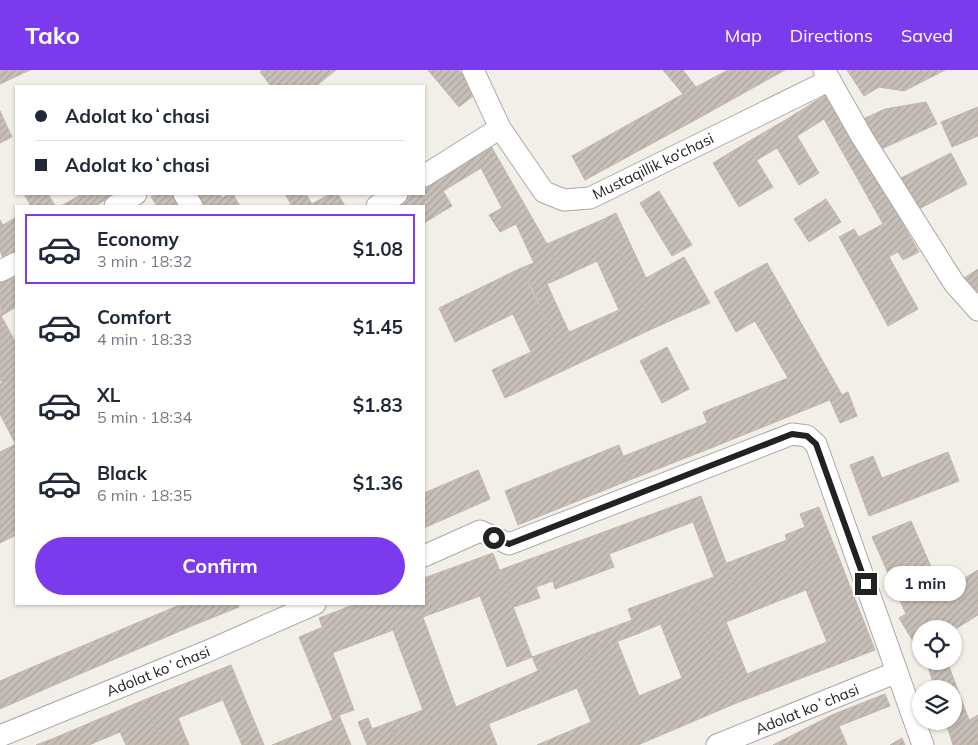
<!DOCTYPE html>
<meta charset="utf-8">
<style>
:root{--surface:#fff;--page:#f2f2f3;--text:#1f2937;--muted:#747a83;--line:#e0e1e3;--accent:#7c3aed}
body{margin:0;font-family:Mulish,sans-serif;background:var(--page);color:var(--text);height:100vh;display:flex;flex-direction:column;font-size:19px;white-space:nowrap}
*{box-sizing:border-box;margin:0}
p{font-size:16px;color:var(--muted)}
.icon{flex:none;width:28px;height:28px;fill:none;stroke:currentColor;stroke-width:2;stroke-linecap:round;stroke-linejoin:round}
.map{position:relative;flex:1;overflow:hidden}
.panel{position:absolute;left:15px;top:135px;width:410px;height:400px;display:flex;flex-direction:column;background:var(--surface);border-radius:0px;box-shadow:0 1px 4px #0004}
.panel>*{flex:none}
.top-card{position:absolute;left:15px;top:15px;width:410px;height:110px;border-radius:0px;box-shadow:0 1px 4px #0004;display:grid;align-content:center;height:110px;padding:0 20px;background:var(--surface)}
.buttons{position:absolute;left:912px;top:550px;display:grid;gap:10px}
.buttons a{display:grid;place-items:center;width:50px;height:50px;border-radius:50%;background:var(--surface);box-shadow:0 1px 4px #0004;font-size:25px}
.end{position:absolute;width:22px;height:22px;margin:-11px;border:6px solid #222;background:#fff;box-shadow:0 0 0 2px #fff}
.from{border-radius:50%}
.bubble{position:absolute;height:35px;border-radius:18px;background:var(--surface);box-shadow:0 1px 4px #0004;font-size:16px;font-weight:700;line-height:35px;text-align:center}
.top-card b{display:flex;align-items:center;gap:18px;height:48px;font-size:19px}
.top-card b+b{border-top:1px solid var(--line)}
.top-card i{width:12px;height:12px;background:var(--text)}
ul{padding:9px 0 0;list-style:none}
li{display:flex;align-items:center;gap:15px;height:70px;margin:0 10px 8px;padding:0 10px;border:2px solid transparent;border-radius:0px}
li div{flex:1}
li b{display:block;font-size:19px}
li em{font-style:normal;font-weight:700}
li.active{border-color:var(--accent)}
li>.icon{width:45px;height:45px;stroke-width:1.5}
.cta{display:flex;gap:10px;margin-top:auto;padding:10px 20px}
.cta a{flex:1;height:58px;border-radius:30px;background:var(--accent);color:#fff;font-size:20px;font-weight:700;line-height:58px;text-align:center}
header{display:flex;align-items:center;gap:30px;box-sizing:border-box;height:70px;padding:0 25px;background:var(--accent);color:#fff}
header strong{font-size:24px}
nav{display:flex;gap:28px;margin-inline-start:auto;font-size:18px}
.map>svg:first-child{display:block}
.building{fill:url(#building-hatch);stroke:#c4b6ab;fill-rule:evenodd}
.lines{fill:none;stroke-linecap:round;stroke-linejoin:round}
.minor-casing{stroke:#a9a9a9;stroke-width:23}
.minor{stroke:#fff;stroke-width:21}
.route{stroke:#222;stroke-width:6}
.labels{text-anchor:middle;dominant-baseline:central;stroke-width:4;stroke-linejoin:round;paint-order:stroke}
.street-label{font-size:15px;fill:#222;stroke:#fff}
</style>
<header>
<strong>Tako</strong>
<nav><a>Map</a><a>Directions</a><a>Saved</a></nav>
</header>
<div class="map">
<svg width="978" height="675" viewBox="0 0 978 675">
<defs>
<pattern id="building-hatch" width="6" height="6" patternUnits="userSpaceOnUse" patternTransform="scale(1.25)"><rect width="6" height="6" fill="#c7bfb8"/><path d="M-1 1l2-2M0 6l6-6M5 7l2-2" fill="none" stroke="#aba49e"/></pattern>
</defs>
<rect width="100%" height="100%" fill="#f2efe9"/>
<g class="building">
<path d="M0,0H30L0,14Z"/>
<path d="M263,0H336L316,16H271L260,2Z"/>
<path d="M428,0H459L477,23L459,37Z"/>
<path d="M663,0H683L696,17L728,0H785L697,49L683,24Z"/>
<path d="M847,0H945L904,21L879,17L864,26Z"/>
<path d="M683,24L697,49L585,110L572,86Z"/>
<path d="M827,24L919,182L903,190L898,182L859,203L839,167L854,159L859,167L883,154L824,49L797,66L787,49Z"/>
<path d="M926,32L937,54L879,80L861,50L885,39Z"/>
<path d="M978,37V66L952,77L941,52Z"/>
<path d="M0,41L12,67L0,73Z"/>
<path d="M787,49L819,103L799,115L777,78L757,90L746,73Z"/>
<path d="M746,73L773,117L739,137L713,93Z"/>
<path d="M491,76L547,174L563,207L533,220L521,198L534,193L516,154L500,162L489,145L502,138L481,98L443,121L436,109Z"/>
<path d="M951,83L967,114L913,142L897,110Z"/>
<path d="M436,109L452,136L424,153V136H398L396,134L412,124H424V117Z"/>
<path d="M659,121L692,175L672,186L640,133Z"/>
<path d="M30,124H48L55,136H31L25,126Z"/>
<path d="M82,124H116L95,136H61Z"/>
<path d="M156,124H173L180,136H157L151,127Z"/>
<path d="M198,124H220L222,128L229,124H233L240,136H205Z"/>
<path d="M285,124H306L312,134L330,124H338L345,136H292Z"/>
<path d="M826,129L841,152L809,172L794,149Z"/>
<path d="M616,143L646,208L684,187L710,233L654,258L604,149Z"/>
<path d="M15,148L16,183L4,190L0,181V150L3,155Z"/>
<path d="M604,149L654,258L569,298L533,220L547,214L569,262L619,240L597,191L563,207L547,174Z"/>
<path d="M889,187L918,239L888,256L859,203Z"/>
<path d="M767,193L842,325L716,376L703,342L788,308L755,251L736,262L714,222Z"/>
<path d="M521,198L569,298L505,328L492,300L531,282L513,244L455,272L439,238Z"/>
<path d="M978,199V229L961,210Z"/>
<path d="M16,205V237L1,246L0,213Z"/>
<path d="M0,244L16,273V306L2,313L0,310Z"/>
<path d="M667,277L689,319L662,333L640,291Z"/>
<path d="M16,306V375L0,344V314Z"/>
<path d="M848,322L857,346L840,353L830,330Z"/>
<path d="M707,353L716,376L632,409L624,386Z"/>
<path d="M16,374V465L0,473V382Z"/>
<path d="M619,375L632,409L518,455L505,421Z"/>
<path d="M948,382L959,411L869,446L850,395L873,386L882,408Z"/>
<path d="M478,400L490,429L424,458V423Z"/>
<path d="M701,426L737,522L637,564L628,539L714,507L693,452L609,484L601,463Z"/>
<path d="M819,437L837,483L737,522L727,493L787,470L785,465L805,457L800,444Z"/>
<path d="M911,451L942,522L906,544L872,467Z"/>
<path d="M601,463L614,497L555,519L553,511L536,517L540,528L514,537L500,500Z"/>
<path d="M493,483L532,587L507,597L480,526L423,547L418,534H424V508Z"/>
<path d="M837,483L875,580L734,634L697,538ZM806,520L827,572L747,604L726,552Z"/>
<path d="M978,500V545L954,560L921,559V584L899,548Z"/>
<path d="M182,534H185L194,555L59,613L49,590Z"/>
<path d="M185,534H238L239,537L194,555Z"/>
<path d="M356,534H418L456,637L366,672L358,652L368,648L372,659L423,640L393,560L332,583L319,548Z"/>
<path d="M697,538L734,634L638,675H625L587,582L617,571L639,626L682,608L660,553Z"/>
<path d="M632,550L637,564L538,601L532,587Z"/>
<path d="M323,557L354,640L339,645L351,675H272L333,650L299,567Z"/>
<path d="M587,582L625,675H537L591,652L577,618L488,654L478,627L538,601Z"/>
<path d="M49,590L59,613L0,639V611Z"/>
<path d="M930,591H947L969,650L949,662L945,651H954V619H935L927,593Z"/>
<path d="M231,595L264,675H242L223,630L178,648L189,675H163L144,630Z"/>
<path d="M885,624L890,636L839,656L834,644Z"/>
<path d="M478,627L497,675H398L393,661L456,637Z"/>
<path d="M144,630L163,675H126L120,662L89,675H54L52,669Z"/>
<path d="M834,644L847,675H773Z"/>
<path d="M978,645V675H953L949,662Z"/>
<path d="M393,661L398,675H367L366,672Z"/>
<path d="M902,668L905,675H890Z"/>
<path d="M52,669L54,675H36Z"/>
</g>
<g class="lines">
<defs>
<g id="minor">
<path d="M473,0L500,58"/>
<path d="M824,0L862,67L954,213L978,240"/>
<path d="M424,106L500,58L544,122L564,130L590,128L830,10"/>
<path d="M184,124L192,136"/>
<path d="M115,136L136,124"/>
<path d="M377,136L397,124"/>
<path d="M0,201L16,193"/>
<path d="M424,486L480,461L509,474L792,364L807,366L816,374L923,675"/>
<path d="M0,666L208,581L315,534"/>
<path d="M717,675L897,602"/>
</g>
</defs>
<use href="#minor" class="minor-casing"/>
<use href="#minor" class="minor"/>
</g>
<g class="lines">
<path class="route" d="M494,468L509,474L792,364L807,366L816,374L866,514"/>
</g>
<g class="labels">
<g class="street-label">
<text transform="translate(653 96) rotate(-26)">Mustaqillik ko‘chasi</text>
<text transform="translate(158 601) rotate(-22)">Adolat koʻchasi</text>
<text transform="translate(807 639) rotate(-22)">Adolat koʻchasi</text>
</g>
</g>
</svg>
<div class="buttons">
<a><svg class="icon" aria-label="locate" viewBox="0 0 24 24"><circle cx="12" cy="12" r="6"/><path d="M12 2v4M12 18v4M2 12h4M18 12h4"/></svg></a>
<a><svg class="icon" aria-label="layers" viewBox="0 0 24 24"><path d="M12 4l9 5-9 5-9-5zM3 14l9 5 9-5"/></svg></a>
</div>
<i class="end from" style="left:494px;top:468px"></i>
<i class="end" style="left:866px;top:514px"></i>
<div class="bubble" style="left:884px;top:496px;width:82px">1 min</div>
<div class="top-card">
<b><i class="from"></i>Adolat koʻchasi</b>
<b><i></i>Adolat koʻchasi</b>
</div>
<section class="panel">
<ul>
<li class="active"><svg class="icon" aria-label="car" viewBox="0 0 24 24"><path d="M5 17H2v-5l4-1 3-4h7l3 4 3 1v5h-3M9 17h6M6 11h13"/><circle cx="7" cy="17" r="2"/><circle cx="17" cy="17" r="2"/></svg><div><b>Economy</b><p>3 min · 18:32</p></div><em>$1.08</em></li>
<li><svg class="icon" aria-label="car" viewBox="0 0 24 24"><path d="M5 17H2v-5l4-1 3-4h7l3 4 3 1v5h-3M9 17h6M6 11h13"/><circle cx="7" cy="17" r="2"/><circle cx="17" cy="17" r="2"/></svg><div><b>Comfort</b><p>4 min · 18:33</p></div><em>$1.45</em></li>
<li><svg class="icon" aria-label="car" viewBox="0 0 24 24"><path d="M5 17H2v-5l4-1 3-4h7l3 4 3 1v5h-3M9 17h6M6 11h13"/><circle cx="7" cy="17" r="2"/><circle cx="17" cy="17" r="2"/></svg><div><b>XL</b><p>5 min · 18:34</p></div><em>$1.83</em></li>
<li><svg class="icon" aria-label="car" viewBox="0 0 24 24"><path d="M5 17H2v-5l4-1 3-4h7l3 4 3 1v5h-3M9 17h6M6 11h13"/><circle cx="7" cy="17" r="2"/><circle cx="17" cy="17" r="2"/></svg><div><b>Black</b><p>6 min · 18:35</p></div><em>$1.36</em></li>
</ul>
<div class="cta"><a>Confirm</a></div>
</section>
</div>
